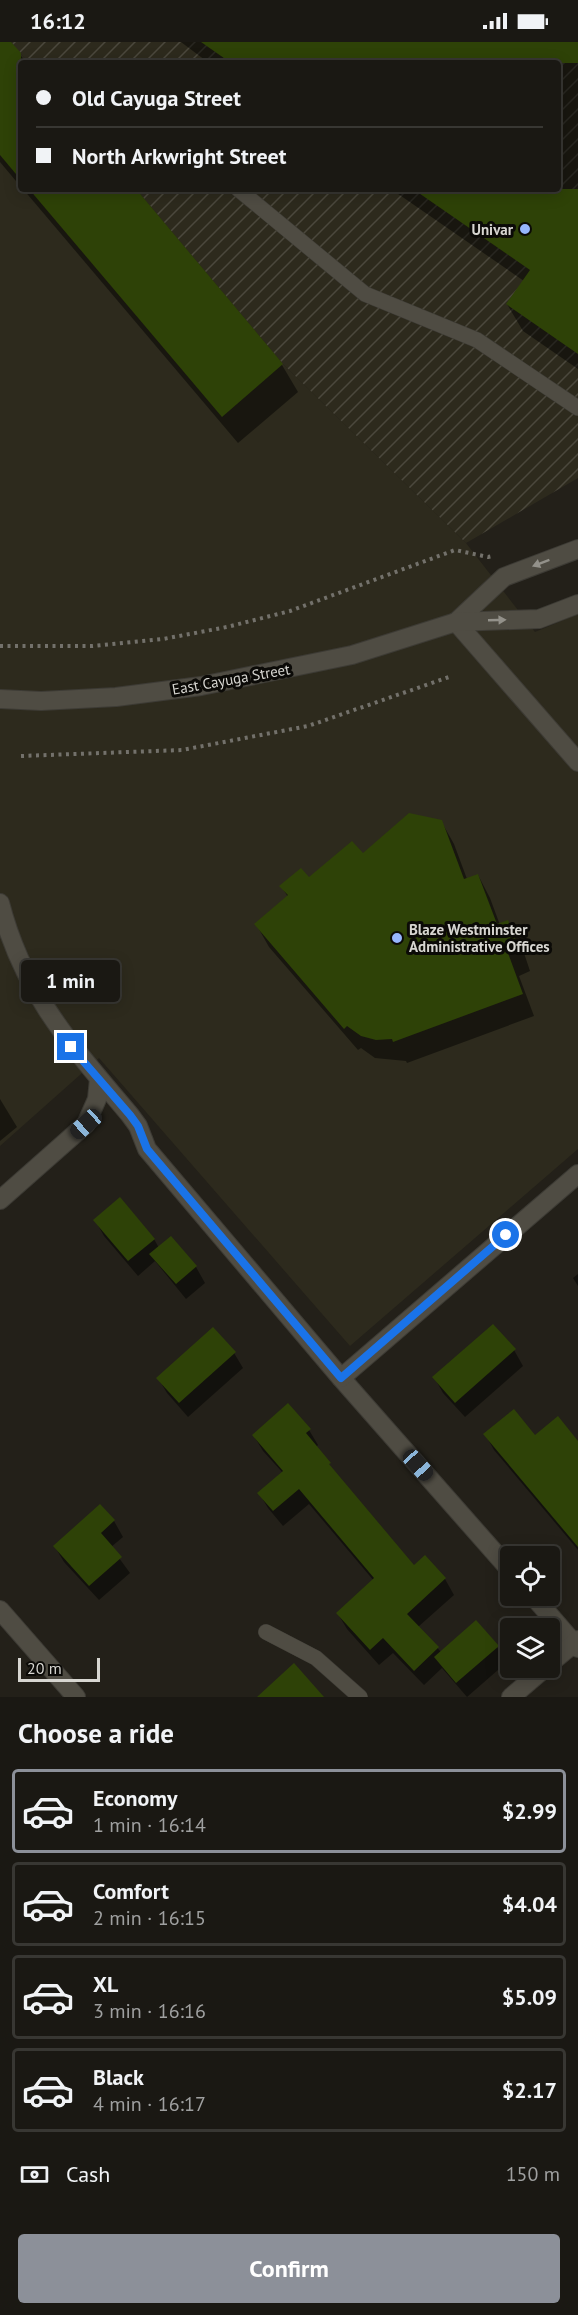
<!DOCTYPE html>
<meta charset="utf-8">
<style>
:root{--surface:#1a1813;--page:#272521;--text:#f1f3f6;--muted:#9fa0a0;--line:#383733;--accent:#8c9099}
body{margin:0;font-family:"PT Sans",sans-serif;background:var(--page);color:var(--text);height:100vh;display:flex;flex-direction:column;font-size:22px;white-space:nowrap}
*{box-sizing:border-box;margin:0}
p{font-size:20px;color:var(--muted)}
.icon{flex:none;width:33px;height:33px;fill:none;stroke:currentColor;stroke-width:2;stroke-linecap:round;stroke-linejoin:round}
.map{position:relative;height:1655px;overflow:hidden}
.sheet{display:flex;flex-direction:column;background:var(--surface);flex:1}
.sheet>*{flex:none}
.hud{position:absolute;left:18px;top:18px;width:543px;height:132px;border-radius:6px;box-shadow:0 3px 15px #0003,0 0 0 2px var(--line);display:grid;align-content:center;height:132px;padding:0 18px;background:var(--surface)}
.controls{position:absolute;left:500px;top:1504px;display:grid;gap:12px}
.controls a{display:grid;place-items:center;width:60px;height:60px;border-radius:6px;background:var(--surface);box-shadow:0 3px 15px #0003,0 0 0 2px var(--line);font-size:30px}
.scale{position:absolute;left:18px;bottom:15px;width:82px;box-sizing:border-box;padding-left:6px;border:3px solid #d7d6d1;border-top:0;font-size:16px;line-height:21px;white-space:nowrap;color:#d7d6d1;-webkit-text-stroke:4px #0b0a07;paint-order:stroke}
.end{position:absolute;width:27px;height:27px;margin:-14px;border:8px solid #1a73e8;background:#fff;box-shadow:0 0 0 3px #fff}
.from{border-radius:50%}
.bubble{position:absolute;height:42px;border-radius:6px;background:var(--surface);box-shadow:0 3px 15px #0003,0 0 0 2px var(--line);font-size:20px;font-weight:700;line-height:42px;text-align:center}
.car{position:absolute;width:18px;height:36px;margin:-18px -9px;border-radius:8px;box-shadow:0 0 4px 2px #0007;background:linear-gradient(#222 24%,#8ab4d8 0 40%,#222 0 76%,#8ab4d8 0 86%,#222 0)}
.hud b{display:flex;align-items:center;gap:21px;height:57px;font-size:22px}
.hud b+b{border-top:2px solid var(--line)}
.hud i{width:15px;height:15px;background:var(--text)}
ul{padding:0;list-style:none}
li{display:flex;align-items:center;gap:18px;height:84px;margin:0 12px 9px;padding:0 6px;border:3px solid var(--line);border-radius:6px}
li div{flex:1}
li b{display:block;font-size:22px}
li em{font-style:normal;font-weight:700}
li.current{border-color:var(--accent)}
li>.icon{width:54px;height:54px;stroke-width:1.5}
h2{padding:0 18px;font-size:27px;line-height:72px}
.pay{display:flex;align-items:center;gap:15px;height:66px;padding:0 18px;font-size:22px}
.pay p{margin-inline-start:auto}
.button{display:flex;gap:12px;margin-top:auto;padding:12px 18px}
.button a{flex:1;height:69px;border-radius:6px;background:var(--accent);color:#fff;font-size:24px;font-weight:700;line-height:69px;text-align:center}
.status{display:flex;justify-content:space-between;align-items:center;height:42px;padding:0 30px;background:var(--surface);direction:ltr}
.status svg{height:16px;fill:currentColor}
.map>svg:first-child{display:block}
.built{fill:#2d2a1d}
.industrial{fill:url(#industrial-furrows)}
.shadow{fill:#0007}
.building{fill:#2e4207}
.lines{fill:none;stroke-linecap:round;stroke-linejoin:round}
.lane-casing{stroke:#3d3b35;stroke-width:16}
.street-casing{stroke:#3d3b35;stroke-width:20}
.secondary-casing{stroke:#3d3b35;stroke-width:20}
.path{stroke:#73716b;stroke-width:4;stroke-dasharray:3 4.5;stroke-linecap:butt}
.lane{stroke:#4f4c43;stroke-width:15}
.street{stroke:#4f4c43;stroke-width:18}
.secondary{stroke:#4f4c43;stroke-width:18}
.oneway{fill:#93918a}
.route{stroke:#1a73e8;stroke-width:8}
.poi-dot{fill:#96b6fd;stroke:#0b0a07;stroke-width:2}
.labels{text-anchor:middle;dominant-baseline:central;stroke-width:6;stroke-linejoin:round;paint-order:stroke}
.poi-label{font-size:15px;font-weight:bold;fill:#d7d6d1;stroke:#0b0a07;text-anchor:end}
.street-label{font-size:15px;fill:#d7d6d1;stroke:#0b0a07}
</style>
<div class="status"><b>16:12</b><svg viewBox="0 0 49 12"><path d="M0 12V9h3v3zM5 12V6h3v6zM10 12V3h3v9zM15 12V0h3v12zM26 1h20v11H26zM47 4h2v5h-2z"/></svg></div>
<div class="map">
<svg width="578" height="1655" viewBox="0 0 578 1655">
<defs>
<pattern id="industrial-furrows" width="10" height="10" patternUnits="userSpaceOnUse" patternTransform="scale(1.5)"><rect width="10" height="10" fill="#2d2a1d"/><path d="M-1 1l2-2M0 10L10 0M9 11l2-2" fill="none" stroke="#4b483d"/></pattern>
</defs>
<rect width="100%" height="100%" fill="#232019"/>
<path class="built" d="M0,0H11L29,21H21V147H136L283,322L466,501L535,590L578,572V1107L350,1304L99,1016L0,1104Z"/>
<path class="industrial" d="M11,0H578V436L466,501L283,322L136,147H558V21H29Z"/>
<g class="shadow">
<path d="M0,0H9L27,21H21V145L0,120Z"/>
<path d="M181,0H578V327L523,289L507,262L524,239L391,147H558V21H209Z"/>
<path d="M23,147H134L282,323L298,350L238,401Z"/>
<path d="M441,779L454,802L467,837L478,833L490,856L500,883L508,880L521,902L530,929L519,934L534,974L407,1021L406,1019L375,1016L361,1006L358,1008L269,905L256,882L288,855L281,844L309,837Z"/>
<path d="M0,1057L17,1085L0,1099Z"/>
<path d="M95,1178L154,1197L159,1206L171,1196L196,1225L205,1241L186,1257L155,1219L138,1234L104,1194Z"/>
<path d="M578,1232V1244L573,1236Z"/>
<path d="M514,1308L523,1324L465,1375L443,1351L434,1335Z"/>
<path d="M234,1311L243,1326L188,1375L167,1351L158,1336Z"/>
<path d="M309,1388L318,1403L316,1405L335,1432L413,1525L425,1515L445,1537L454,1553L418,1585L441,1610L497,1605L506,1621L467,1655L442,1626L424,1643L393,1611L379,1623L347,1587L338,1572L374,1539L309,1462L283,1484L268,1466L259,1451L283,1431L263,1409L254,1394Z"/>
<path d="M485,1392L535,1395L578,1401V1508L494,1408Z"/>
<path d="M114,1479L123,1495L111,1505L130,1531L99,1558L64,1520L55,1505Z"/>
</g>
<g class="building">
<path d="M0,0H11L21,11V138L0,113Z"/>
<path d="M201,0H578V21H231Z"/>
<path d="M29,147H136L283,322L222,375Z"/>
<path d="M413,147H578V312L506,262L530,228Z"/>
<path d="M409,771L442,778L464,837L478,832L497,882L508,878L519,907L508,911L523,952L393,1000L392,997L376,998L361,994L347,984L344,987L254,882L288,853L279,844L301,826L309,835L352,799L363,811Z"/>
<path d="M120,1155L155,1197L128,1219L93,1178Z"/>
<path d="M171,1194L197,1224L176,1242L149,1212Z"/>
<path d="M493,1282L516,1307L455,1361L432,1335Z"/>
<path d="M213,1285L236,1310L179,1361L156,1336Z"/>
<path d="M288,1361L311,1387L306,1391L331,1421L329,1422L414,1523L425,1513L446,1536L407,1572L439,1605L414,1629L383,1596L370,1608L336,1571L374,1536L299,1447L273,1469L257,1451L283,1429L252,1393Z"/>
<path d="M514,1367L535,1393L558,1374L578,1399V1505L483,1392Z"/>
<path d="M100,1462L115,1478L101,1491L122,1515L89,1544L53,1504Z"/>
<path d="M476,1578L499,1604L456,1641L434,1615Z"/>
<path d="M294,1621L324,1655H257Z"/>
</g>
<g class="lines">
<defs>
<g id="lane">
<path d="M238,147L365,252L477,298L578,366"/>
<path d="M266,1590L316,1616L360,1655"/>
</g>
<g id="street">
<path d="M0,861C23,951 72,1004 130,1073L138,1084L147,1107L341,1336L510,1528"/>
<path d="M0,1158L86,1082L97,1057L99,1037"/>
<path d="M341,1336L578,1132"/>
<path d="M533,1554L578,1606"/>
<path d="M0,1568L76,1655"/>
<path d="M549,1622L578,1598"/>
<path d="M511,1655L545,1626"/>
</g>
<g id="secondary">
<path d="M456,580L578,720"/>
<path d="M456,580L504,535L578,507"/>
<path d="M0,657L41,659L116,655L201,644L352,613L456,580L539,577L578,562"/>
</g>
</defs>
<use href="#lane" class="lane-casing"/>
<use href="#street" class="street-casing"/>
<use href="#secondary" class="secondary-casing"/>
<g class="path">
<path d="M0,604H92L163,597L227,585L290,569L455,508L488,515L493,514"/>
<path d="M21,714L182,708L308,684L452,634"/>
</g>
<use href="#lane" class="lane"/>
<use href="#street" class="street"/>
<use href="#secondary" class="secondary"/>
</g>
<defs><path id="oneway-solid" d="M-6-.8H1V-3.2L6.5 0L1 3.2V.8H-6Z" transform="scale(1.5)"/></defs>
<g class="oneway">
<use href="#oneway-solid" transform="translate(541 521) rotate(159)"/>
<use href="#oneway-solid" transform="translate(497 578) rotate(-2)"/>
</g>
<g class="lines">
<path class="route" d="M71,1005L130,1073L138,1084L147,1107L341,1336L506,1193"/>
</g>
<g class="poi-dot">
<circle cx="525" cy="187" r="6"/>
<circle cx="397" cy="896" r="6"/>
</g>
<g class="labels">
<g class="poi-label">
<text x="513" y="187">Univar</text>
<text x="409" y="887" text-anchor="start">Blaze Westminster<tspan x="409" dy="17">Administrative Offices</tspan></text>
</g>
<g class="street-label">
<text transform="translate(231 637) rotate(-10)">East Cayuga Street</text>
</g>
</g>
</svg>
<div class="controls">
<a><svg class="icon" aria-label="locate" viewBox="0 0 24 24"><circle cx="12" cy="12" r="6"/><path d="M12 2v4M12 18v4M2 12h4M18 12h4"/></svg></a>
<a><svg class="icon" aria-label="layers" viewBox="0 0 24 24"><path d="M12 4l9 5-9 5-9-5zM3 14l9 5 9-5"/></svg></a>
</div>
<div class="scale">20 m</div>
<i class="end from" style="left:506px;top:1193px"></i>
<i class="end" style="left:71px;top:1005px"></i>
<div class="bubble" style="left:21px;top:918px;width:99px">1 min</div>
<i class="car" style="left:86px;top:1082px;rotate:228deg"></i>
<i class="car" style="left:418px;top:1423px;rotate:138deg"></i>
<div class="hud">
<b><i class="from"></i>Old Cayuga Street</b>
<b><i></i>North Arkwright Street</b>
</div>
</div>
<section class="sheet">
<h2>Choose a ride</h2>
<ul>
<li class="current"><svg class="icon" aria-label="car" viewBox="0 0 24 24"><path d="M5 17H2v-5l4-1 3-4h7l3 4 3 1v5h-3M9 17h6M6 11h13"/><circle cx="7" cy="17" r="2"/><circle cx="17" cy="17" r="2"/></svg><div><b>Economy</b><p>1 min · 16:14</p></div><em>$2.99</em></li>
<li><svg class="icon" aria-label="car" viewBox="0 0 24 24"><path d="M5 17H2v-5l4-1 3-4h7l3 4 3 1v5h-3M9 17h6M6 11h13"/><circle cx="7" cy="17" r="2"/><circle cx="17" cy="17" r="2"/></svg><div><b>Comfort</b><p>2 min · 16:15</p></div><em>$4.04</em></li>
<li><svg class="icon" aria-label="car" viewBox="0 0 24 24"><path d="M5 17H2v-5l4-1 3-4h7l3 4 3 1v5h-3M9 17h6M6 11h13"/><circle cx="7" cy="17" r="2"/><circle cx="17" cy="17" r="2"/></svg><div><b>XL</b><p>3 min · 16:16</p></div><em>$5.09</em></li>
<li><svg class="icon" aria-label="car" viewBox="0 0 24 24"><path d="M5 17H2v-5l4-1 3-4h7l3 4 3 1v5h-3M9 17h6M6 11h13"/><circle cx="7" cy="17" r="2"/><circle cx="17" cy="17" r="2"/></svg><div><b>Black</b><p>4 min · 16:17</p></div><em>$2.17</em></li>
</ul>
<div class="pay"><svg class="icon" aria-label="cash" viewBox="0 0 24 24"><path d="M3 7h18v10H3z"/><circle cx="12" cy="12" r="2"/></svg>Cash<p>150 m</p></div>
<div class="button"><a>Confirm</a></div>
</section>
